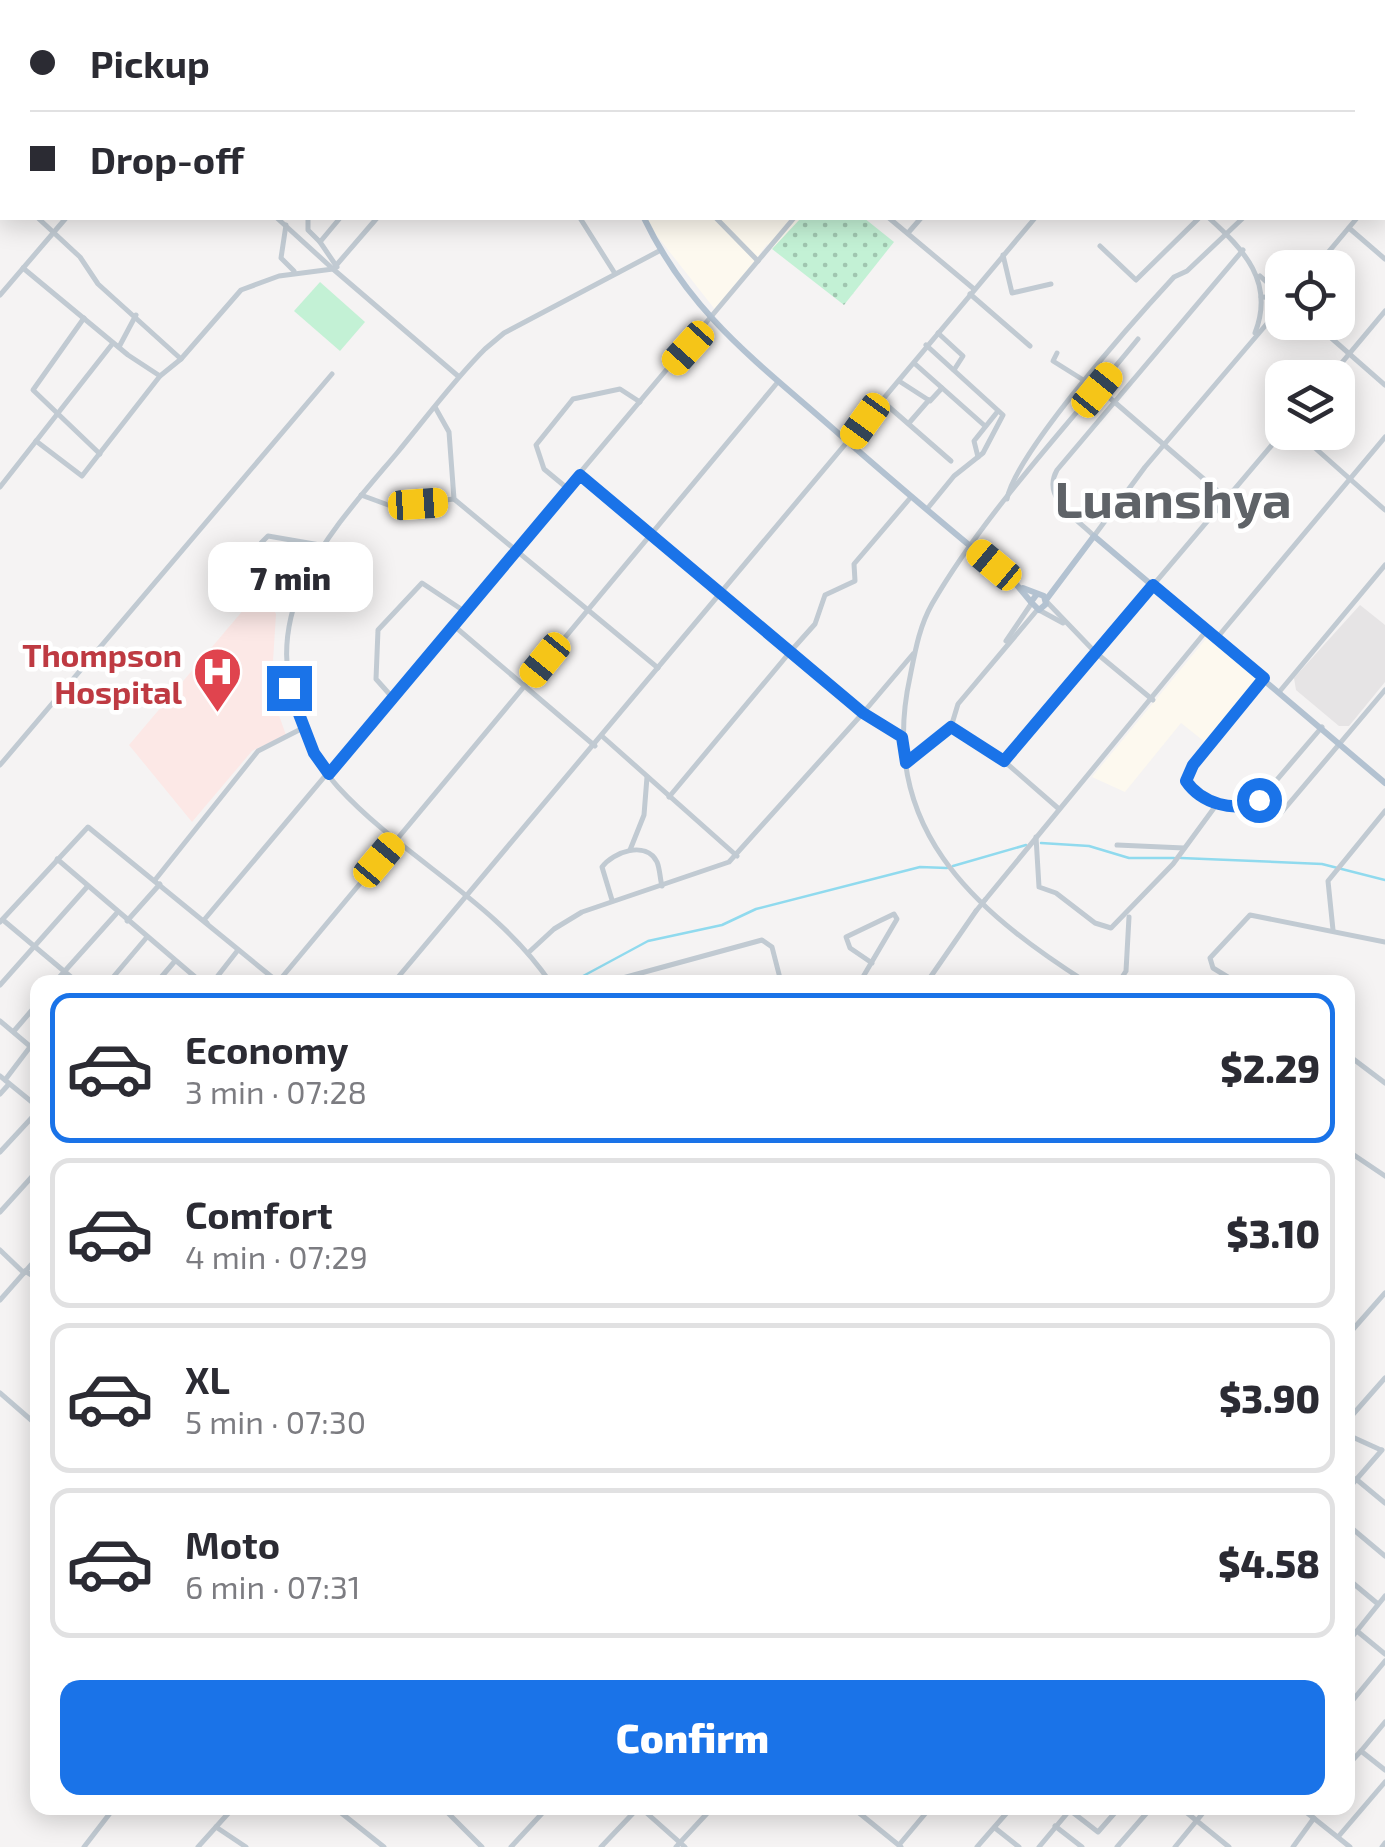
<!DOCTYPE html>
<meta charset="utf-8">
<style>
:root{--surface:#fff;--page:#f2f2f3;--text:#2b2b33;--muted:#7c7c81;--line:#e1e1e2;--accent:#1a73e8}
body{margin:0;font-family:"Exo 2",sans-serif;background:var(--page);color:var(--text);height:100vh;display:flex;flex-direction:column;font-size:38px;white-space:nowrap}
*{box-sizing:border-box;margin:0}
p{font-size:32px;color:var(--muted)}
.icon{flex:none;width:55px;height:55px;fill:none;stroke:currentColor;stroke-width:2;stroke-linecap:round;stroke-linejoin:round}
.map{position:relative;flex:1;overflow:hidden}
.side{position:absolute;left:30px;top:975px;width:1325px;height:840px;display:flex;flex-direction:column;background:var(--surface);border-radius:20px;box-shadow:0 5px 25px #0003}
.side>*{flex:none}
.guide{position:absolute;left:0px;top:0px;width:1385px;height:220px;box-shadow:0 5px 25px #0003;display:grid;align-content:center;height:220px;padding:0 30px;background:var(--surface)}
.tools{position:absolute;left:1265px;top:250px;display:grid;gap:20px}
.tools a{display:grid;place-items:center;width:90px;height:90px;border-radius:20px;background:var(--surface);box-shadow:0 5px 25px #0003;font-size:50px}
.end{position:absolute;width:45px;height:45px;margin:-22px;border:12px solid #1a73e8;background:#fff;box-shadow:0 0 0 5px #fff}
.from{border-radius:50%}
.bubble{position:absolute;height:70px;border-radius:20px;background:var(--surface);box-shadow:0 5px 25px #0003;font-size:32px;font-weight:800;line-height:70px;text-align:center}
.car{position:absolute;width:30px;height:60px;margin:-30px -15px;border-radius:12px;box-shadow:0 0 8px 2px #0007;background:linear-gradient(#f5c518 24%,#345 0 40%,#f5c518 0 76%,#345 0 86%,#f5c518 0)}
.guide b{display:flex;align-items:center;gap:35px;height:95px;font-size:38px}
.guide b+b{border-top:2px solid var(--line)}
.guide i{width:25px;height:25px;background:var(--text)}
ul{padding:18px 0 0;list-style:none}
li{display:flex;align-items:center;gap:30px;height:150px;margin:0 20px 15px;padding:0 10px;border:5px solid var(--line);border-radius:20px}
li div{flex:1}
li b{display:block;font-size:38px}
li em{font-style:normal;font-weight:800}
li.active{border-color:var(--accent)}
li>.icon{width:90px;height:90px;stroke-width:1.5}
.primary-button{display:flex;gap:20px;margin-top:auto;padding:20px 30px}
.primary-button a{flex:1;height:115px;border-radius:20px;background:var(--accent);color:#fff;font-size:40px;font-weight:800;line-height:115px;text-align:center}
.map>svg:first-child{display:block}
.commercial{fill:#fdf9ef}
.education{fill:#e6e4e5}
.medical{fill:#fce8e6}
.grass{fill:url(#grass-dots)}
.garden{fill:#c3f1d5}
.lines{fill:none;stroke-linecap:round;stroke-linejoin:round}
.stream{stroke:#90daee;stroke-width:2.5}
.minor{stroke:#c1cad2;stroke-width:5}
.major{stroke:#b3c2d1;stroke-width:6}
.minor-bridge{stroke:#c1cad2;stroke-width:5}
.route{stroke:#1a73e8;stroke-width:12}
.labels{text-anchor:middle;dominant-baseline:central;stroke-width:9;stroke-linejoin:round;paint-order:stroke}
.health-label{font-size:32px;font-weight:bold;fill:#be3a42;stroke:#fff;text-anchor:end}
.town-label{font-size:52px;font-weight:bold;fill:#5f6368;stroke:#fff}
</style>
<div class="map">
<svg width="1385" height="1847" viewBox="0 0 1385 1847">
<defs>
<pattern id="grass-dots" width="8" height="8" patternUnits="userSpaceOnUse" patternTransform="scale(2.5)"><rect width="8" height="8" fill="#c3f1d5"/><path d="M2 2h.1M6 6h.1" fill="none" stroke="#a0c6b0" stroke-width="1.8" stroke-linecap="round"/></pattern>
</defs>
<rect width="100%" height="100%" fill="#f5f3f3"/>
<g class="commercial">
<path d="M643,218H801L772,249L767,244L717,312Z"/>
<path d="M1209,635L1260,678L1206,743L1181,723L1125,792L1092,777Z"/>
</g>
<path class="education" d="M1360,605L1385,625V682L1349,726H1339L1296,690L1294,678Z"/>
<path class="medical" d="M262,588L276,614L271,693L286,735L252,751L192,822L129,745Z"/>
<path class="grass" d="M801,218H864L894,242L844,305L772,249Z"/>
<path class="garden" d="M320,282L365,322L340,351L294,311Z"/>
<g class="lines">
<g class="stream">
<path d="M1041,843L1089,846L1129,858H1174"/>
<path d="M1181,858L1322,864L1385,880"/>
<path d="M953,866L1026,845"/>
<path d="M572,982L648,941L722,925L756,909L920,867L947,868"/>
</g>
<g class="minor">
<path d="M140,0L143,2"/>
<path d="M197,0V2"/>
<path d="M297,0L300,2"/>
<path d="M427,0L430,2"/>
<path d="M488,0L491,2"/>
<path d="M547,0L550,2"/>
<path d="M608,0L615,2"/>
<path d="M645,0L647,2"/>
<path d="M949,0L952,2"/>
<path d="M1196,0L1199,2"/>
<path d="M1377,0L1380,2"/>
<path d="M89,2L91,0"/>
<path d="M248,2L250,0"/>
<path d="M267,2L269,0"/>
<path d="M339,2L341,0"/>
<path d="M842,2L844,0"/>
<path d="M1104,2L1106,0"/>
<path d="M1214,2L1216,0"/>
<path d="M1363,2L1365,0"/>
<path d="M1382,49L1385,46"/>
<path d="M0,64L2,66"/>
<path d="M0,83L2,80"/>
<path d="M1382,186L1385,183"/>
<path d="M0,187L2,189"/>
<path d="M38,218L80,257L98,284L181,359"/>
<path d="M277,218L333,269L377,218"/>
<path d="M308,218V230L320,242"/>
<path d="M580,218L614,272"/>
<path d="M716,218L758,261"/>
<path d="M889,218L974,289"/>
<path d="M1209,218C1244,250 1275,282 1255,333"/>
<path d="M286,225L281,258L294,271"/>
<path d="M1349,228L1385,259"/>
<path d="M908,233L921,218"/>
<path d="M1100,246L1136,280L1199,218"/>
<path d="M1243,250L1057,470C1041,498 1076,518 1094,536L1145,467L1282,306"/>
<path d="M1003,255L1012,293L1051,284"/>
<path d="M337,267L320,242L340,218"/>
<path d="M23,268L128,355L160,376"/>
<path d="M1315,268L1357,218"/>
<path d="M1260,276L1282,296"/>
<path d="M970,294L1030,346"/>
<path d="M0,295L66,218"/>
<path d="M1261,297L1282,298"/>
<path d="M84,318L33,390L100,454"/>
<path d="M1313,322L1385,385"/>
<path d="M938,333L963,356L954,370"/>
<path d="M926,345L1003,415L983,453L954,476L927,509"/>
<path d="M119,347L136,315"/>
<path d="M1057,353L1053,361L1104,393L1227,499"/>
<path d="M914,363L985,426"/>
<path d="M1329,378L1385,311"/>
<path d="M899,381L930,401L942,388"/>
<path d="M881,400L951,461"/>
<path d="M435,407L449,432L454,499L658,668"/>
<path d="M909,423L929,400"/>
<path d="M1297,432L1385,510"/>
<path d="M36,441L82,476L160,376L181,359L241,290L279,276L333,269L458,376"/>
<path d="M978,457L974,441L998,411"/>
<path d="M580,475L790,652L669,797"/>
<path d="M0,487L113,343"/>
<path d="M567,488L544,469L536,445L573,399L620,389L640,402"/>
<path d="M361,495L391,506L454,499"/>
<path d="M911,497L854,564L855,581L825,595L815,624L790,652L863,713L913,654"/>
<path d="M1007,499C1016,452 1137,317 1174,277L1187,271L1243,218"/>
<path d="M261,543L268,536L320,545"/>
<path d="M1046,601L1095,652L1153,700"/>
<path d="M1039,610L1063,623"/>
<path d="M453,625L595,746"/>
<path d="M1216,639L1385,437"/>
<path d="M1006,641L1031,604"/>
<path d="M1264,678L1188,772L1186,781C1202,805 1229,810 1257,803L1322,727"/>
<path d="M1280,691L1385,565"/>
<path d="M392,697L376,679L378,630L422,583L464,611"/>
<path d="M951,727L1004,761L1059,809"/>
<path d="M603,737L737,856"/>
<path d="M1004,761L1283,432"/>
<path d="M906,763L951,727L958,704L1038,609"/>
<path d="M0,765L332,374"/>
<path d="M1281,813L1385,690"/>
<path d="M1036,837L1039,887L1056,893L1095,923L1111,928L1173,864L1217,804"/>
<path d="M1117,845L1184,848"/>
<path d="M630,850L644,815L647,777"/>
<path d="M57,859L201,982"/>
<path d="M155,880L258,751L303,728"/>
<path d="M612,900L602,867C613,852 646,840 657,862C660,869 660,879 662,886"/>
<path d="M985,900L1207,630"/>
<path d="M3,920L77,982"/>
<path d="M127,921L160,884"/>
<path d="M0,922L88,827L278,982"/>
<path d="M207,923L204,920L794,218"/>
<path d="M1333,930L1328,881L1385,811"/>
<path d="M528,953L554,929L582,912L729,862L863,713L902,737"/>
<path d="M55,982L116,914"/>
<path d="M109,982L147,937"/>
<path d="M157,982L175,961"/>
<path d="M213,982L238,950"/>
<path d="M278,982L777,383"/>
<path d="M394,982L1035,218"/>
<path d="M550,982C495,901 403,858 338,787C319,766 308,740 298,714C257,607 333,529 397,453C426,418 453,381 485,349L504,333L661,250"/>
<path d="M608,982L762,940L772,947L781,982"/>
<path d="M860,982L897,919L894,914L846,937L850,948L872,963"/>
<path d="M927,982L976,911"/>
<path d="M1086,982C973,910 877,826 910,677C915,652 919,627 932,604C986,511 1070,423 1138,339"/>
<path d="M1119,982L1126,971L1129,917"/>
<path d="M1236,982L1213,968L1210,958L1250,915L1385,942"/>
<path d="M0,985L87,887"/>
<path d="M0,1021L38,1053"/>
<path d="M14,1031L38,1003"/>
<path d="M1348,1055L1385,1083"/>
<path d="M0,1076L38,1107"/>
<path d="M5,1080L30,1047"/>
<path d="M0,1094L9,1084"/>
<path d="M1348,1151L1385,1176"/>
<path d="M0,1152L38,1111"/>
<path d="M0,1212L38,1170"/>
<path d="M0,1250L24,1273"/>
<path d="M25,1271L38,1279"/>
<path d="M0,1300L38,1257"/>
<path d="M1348,1335L1385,1293"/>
<path d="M0,1393L38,1426"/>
<path d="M1348,1420L1385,1378"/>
<path d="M1348,1435L1381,1450"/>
<path d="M1356,1479L1385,1503"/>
<path d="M1348,1489L1382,1450"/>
<path d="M1348,1525L1385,1556"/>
<path d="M1348,1579L1378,1604"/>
<path d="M1357,1631L1385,1654"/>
<path d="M1348,1642L1385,1596"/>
<path d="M1348,1706L1385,1661"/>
<path d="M1385,1722L1361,1751L1385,1770"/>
<path d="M1348,1765L1361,1751"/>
<path d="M335,1808L384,1847"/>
<path d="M443,1808L482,1847"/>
<path d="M641,1808L685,1847"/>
<path d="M853,1808L901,1847"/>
<path d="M1067,1808L1098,1832L1119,1808"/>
<path d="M1181,1808L1229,1847"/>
<path d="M1301,1808L1350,1847"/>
<path d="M1055,1826L1082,1847"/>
<path d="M216,1827L246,1847"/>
<path d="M995,1828L1019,1847"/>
<path d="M1338,1837L1385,1782"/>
<path d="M899,1845L930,1808"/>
<path d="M84,1847L114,1808"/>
<path d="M198,1847L233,1808"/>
<path d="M511,1847L547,1808"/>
<path d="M601,1847L638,1808"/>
<path d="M676,1847L712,1808"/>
<path d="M977,1847L1011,1808"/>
<path d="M1039,1847L1069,1811"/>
<path d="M1117,1847L1151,1808"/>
<path d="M1175,1847L1207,1808"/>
<path d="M1293,1847L1314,1818"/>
<path d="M1382,1847L1385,1843"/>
</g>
<g class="major">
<path d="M323,0L326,2"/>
<path d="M644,218C693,320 766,368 847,441C903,490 959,537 1016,584L1031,602"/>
<path d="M1023,588L1044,596L1046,604L1039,610L1031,602L1037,594"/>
<path d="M1046,600L1094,536L1385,783"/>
</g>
<path class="minor-bridge" d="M976,911L985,900"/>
</g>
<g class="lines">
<path class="route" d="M289,688L314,753L329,774L580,475L863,713L902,737L906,763L951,727L1004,761L1153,585L1264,678L1193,765L1186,781C1201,803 1235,814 1259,800"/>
</g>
<defs>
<symbol id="hospital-pin" viewBox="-11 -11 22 30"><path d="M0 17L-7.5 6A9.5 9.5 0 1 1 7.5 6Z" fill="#e0444e" stroke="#fff"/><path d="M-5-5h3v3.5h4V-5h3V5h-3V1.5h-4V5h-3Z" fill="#fff"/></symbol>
</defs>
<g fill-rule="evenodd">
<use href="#hospital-pin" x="190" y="644" width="55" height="75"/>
</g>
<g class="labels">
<g class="health-label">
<text x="182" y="654">Thompson<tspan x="182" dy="37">Hospital</tspan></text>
</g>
<g class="town-label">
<text x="1173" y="497">Luanshya</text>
</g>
</g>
</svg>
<div class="tools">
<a><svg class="icon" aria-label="locate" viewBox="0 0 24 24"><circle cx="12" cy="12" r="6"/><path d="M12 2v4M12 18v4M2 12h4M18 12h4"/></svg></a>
<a><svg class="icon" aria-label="layers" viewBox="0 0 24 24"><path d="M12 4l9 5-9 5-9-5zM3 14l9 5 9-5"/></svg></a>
</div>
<i class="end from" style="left:1259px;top:800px"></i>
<i class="end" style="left:289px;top:688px"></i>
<div class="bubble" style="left:208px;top:542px;width:165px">7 min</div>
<i class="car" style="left:688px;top:348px;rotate:222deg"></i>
<i class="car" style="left:1097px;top:390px;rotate:39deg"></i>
<i class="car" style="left:865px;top:421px;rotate:216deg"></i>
<i class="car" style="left:418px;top:504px;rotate:86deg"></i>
<i class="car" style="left:994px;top:565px;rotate:310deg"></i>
<i class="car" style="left:545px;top:660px;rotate:219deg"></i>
<i class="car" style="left:379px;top:860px;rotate:40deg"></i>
<div class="guide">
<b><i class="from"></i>Pickup</b>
<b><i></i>Drop-off</b>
</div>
<section class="side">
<ul>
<li class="active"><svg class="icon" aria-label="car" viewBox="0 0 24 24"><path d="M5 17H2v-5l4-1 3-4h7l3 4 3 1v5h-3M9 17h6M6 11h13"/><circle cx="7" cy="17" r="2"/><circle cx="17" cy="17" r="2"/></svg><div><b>Economy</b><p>3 min · 07:28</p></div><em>$2.29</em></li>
<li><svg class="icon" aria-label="car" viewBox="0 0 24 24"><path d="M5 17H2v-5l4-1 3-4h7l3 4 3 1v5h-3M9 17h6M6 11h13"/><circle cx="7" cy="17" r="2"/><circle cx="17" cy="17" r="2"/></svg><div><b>Comfort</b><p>4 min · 07:29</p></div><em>$3.10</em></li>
<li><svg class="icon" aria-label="car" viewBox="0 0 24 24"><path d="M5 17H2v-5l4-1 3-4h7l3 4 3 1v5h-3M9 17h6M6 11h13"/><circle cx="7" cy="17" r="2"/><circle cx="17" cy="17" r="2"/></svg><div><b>XL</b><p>5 min · 07:30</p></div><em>$3.90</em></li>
<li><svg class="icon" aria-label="car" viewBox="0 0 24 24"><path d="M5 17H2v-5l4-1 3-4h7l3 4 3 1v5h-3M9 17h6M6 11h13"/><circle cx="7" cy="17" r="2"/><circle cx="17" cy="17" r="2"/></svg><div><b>Moto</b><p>6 min · 07:31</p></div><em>$4.58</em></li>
</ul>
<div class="primary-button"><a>Confirm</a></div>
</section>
</div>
